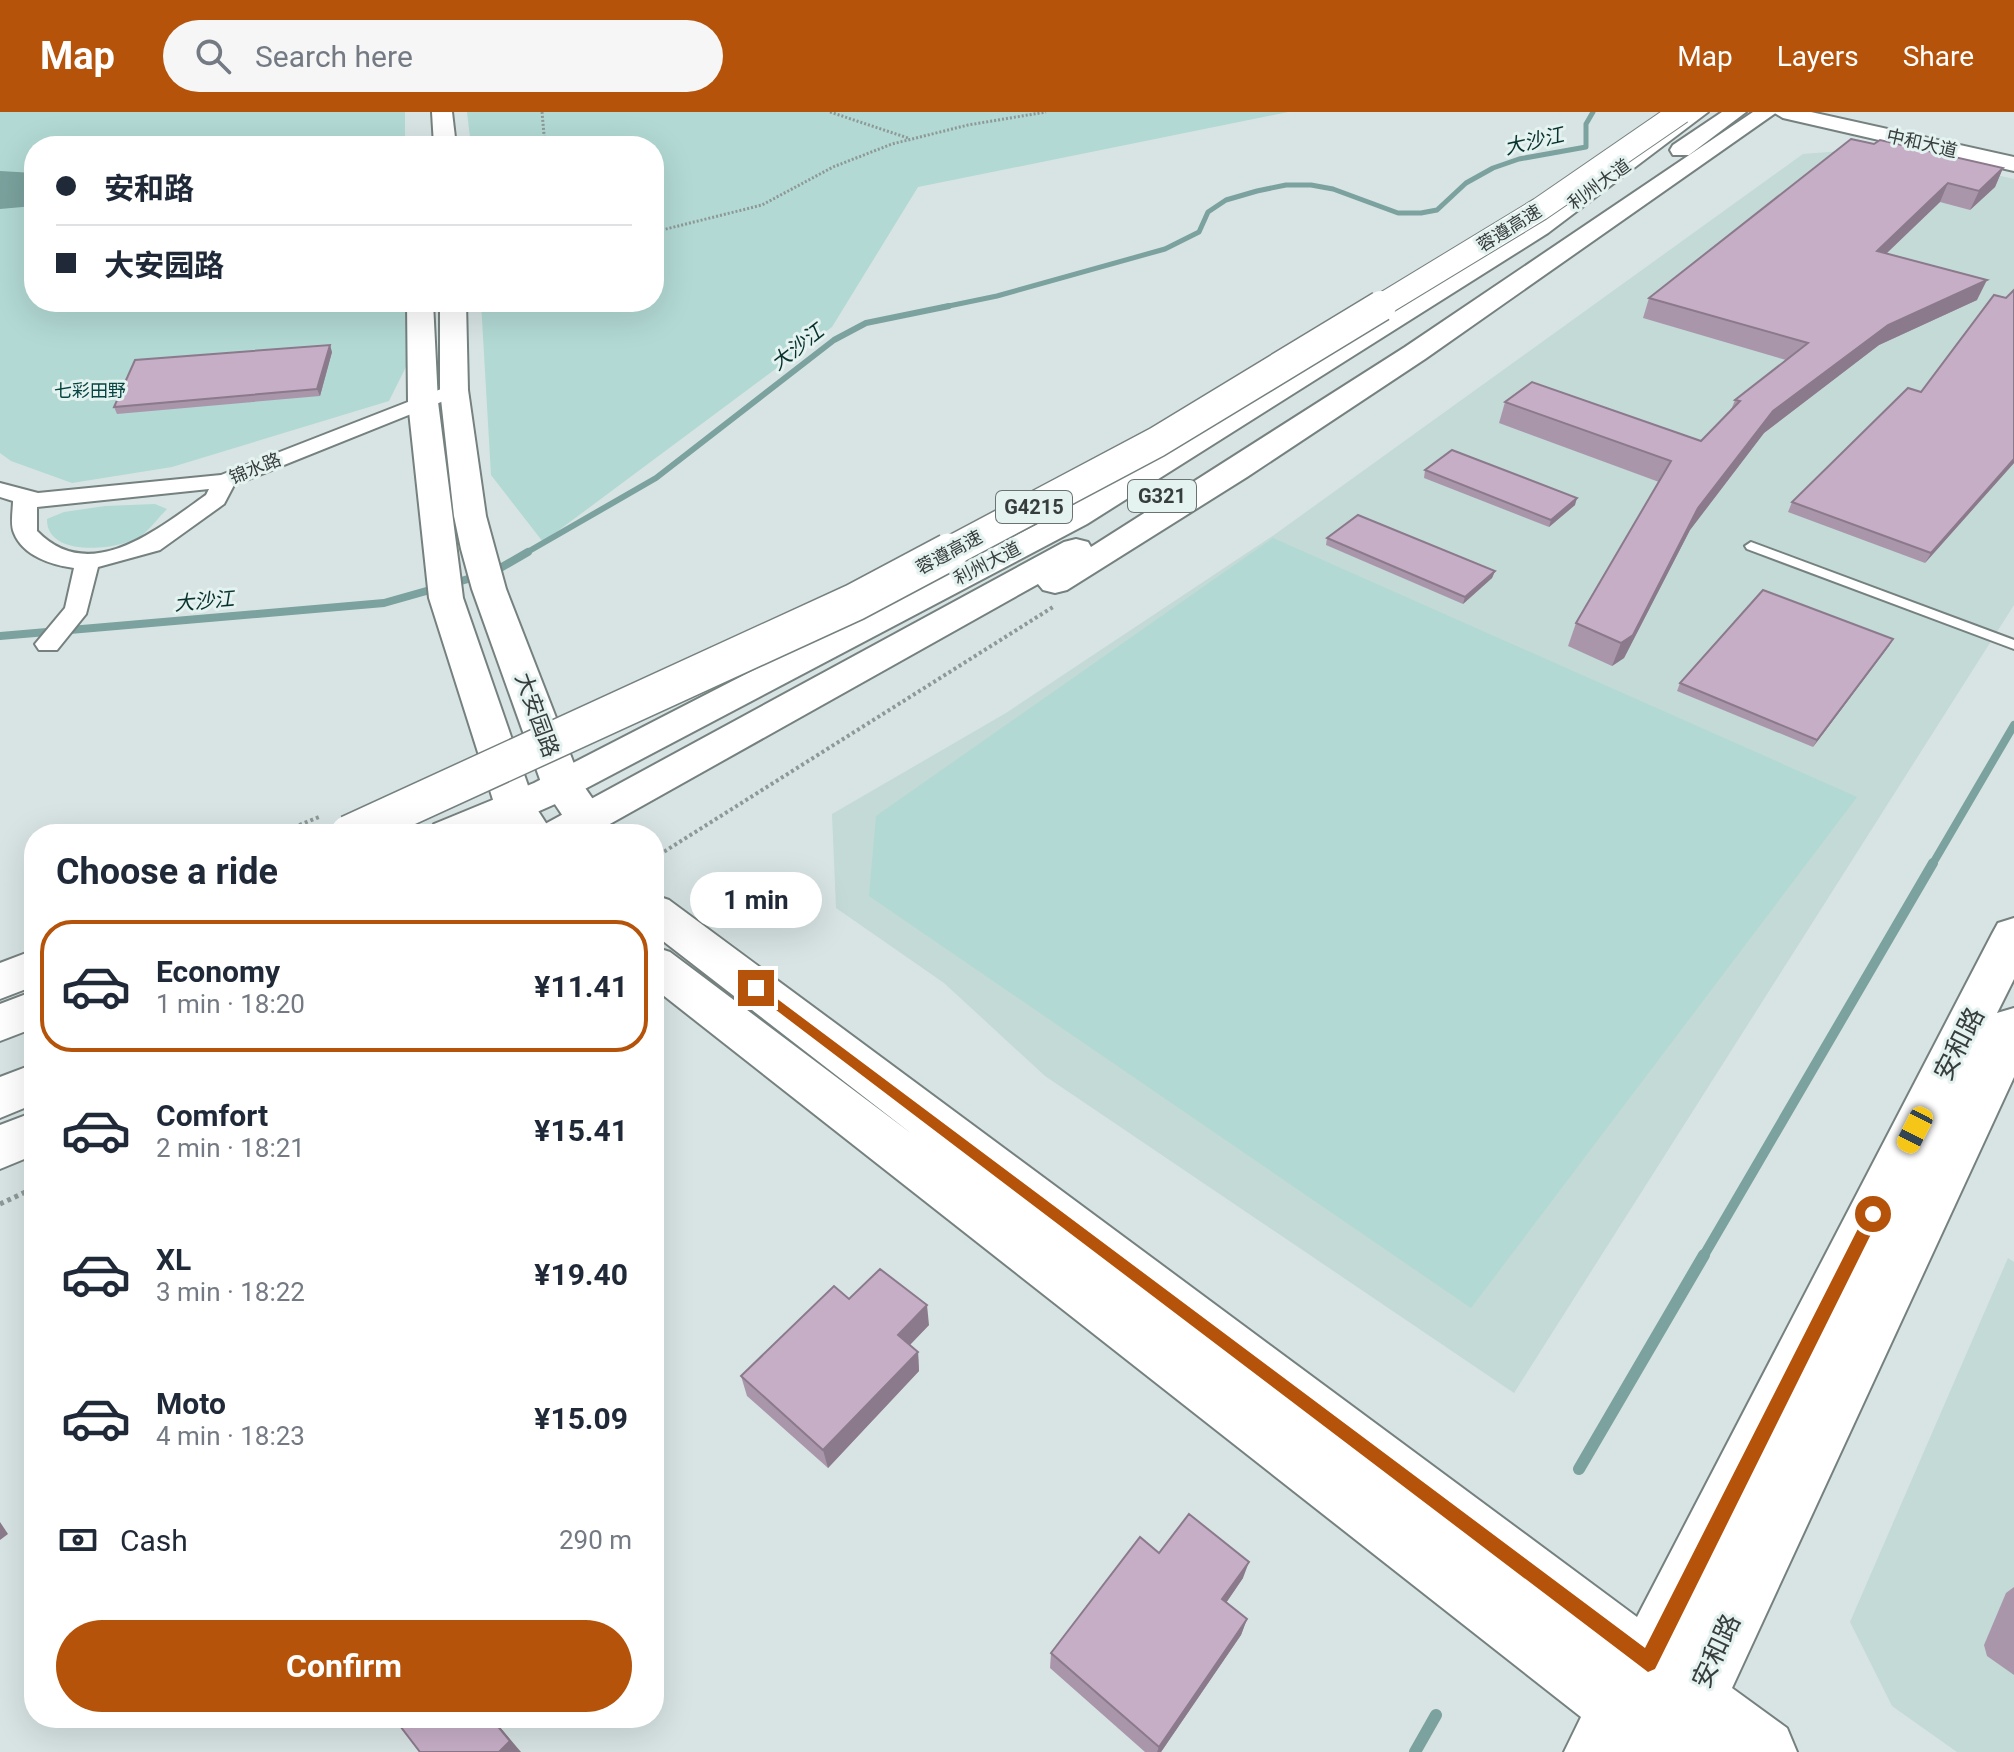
<!DOCTYPE html>
<meta charset="utf-8">
<style>
:root{--surface:#fff;--page:#f6f6f7;--text:#1f2937;--muted:#747a83;--line:#e0e1e3;--accent:#b45309}
body{margin:0;font-family:Roboto,"Noto Sans SC",sans-serif;background:var(--page);color:var(--text);height:100vh;display:flex;flex-direction:column;font-size:30px;white-space:nowrap}
*{box-sizing:border-box;margin:0}
p{font-size:26px;color:var(--muted)}
.icon{flex:none;width:44px;height:44px;fill:none;stroke:currentColor;stroke-width:2;stroke-linecap:round;stroke-linejoin:round}
.map{position:relative;flex:1;overflow:hidden}
.side{position:absolute;left:24px;top:712px;width:640px;height:904px;display:flex;flex-direction:column;background:var(--surface);border-radius:32px;box-shadow:0 8px 32px #0002}
.side>*{flex:none}
.top-card{position:absolute;left:24px;top:24px;width:640px;height:176px;border-radius:32px;box-shadow:0 8px 32px #0002;display:grid;align-content:center;height:176px;padding:0 32px;background:var(--surface)}
.end{position:absolute;width:36px;height:36px;margin:-18px;border:10px solid #b45309;background:#fff;box-shadow:0 0 0 4px #fff}
.from{border-radius:50%}
.bubble{position:absolute;height:56px;border-radius:28px;background:var(--surface);box-shadow:0 8px 32px #0002;font-size:26px;font-weight:700;line-height:56px;text-align:center}
.car{position:absolute;width:24px;height:48px;margin:-24px -12px;border-radius:10px;box-shadow:0 0 6px 2px #0007;background:linear-gradient(#f5c518 24%,#345 0 40%,#f5c518 0 76%,#345 0 86%,#f5c518 0)}
.top-card b{display:flex;align-items:center;gap:28px;height:76px;font-size:30px}
.top-card b+b{border-top:2px solid var(--line)}
.top-card i{width:20px;height:20px;background:var(--text)}
ul{padding:0;list-style:none}
li{display:flex;align-items:center;gap:24px;height:132px;margin:0 16px 12px;padding:0 16px;border:4px solid transparent;border-radius:32px}
li div{flex:1}
li b{display:block;font-size:30px}
li em{font-style:normal;font-weight:700}
li.on{border-color:var(--accent)}
li>.icon{width:72px;height:72px;stroke-width:1.5}
h2{padding:0 32px;font-size:36px;line-height:96px}
.pay{display:flex;align-items:center;gap:20px;height:88px;padding:0 32px;font-size:30px}
.pay p{margin-inline-start:auto}
.primary-button{display:flex;gap:16px;margin-top:auto;padding:16px 32px}
.primary-button a{flex:1;height:92px;border-radius:48px;background:var(--accent);color:#fff;font-size:32px;font-weight:700;line-height:92px;text-align:center}
header{display:flex;align-items:center;gap:48px;box-sizing:border-box;height:112px;padding:0 40px;background:var(--accent);color:#fff}
header strong{font-size:38px}
nav{display:flex;gap:44px;margin-inline-start:auto;font-size:28px}
.search{width:560px;height:72px;background:var(--page);display:flex;align-items:center;gap:20px;box-sizing:border-box;padding:0 28px;border-radius:44px;color:var(--muted);font-size:30px}
.map>svg:first-child{display:block}
.built{fill:#c3dad7}
.green{fill:#b2d9d4}
.water{fill:#7ba29e}
.lines{fill:none;stroke-linecap:round;stroke-linejoin:round}
.stream-far4{stroke:#7ba29e;stroke-width:5}
.stream-far3{stroke:#7ba29e;stroke-width:6}
.stream-far2{stroke:#7ba29e;stroke-width:8}
.stream-far1{stroke:#7ba29e;stroke-width:10}
.stream{stroke:#7ba29e;stroke-width:12}
.lane-casing{stroke:#75817f;stroke-width:4}
.street-casing{stroke:#75817f;stroke-width:4}
.secondary-casing{stroke:#75817f;stroke-width:4}
.highway-casing{stroke:#75817f;stroke-width:4}
.path-far2{stroke:#8e9897;stroke-width:3;stroke-dasharray:2 2;stroke-linecap:butt}
.path-far1{stroke:#8e9897;stroke-width:4;stroke-dasharray:3 3;stroke-linecap:butt}
.path{stroke:#8e9897;stroke-width:5;stroke-dasharray:4 4;stroke-linecap:butt}
.lane{fill:#fff;fill-rule:evenodd}
.street{fill:#fff;fill-rule:evenodd}
.secondary{fill:#fff;fill-rule:evenodd}
.highway{fill:#fff;fill-rule:evenodd}
.highway-bridge-far2-casing{stroke:#75817f;stroke-width:25;stroke-linecap:butt}
.highway-bridge-far1-casing{stroke:#75817f;stroke-width:33;stroke-linecap:butt}
.highway-bridge-casing{stroke:#75817f;stroke-width:40;stroke-linecap:butt}
.highway-bridge-far2{stroke:#fff;stroke-width:23}
.highway-bridge-far1{stroke:#fff;stroke-width:30}
.highway-bridge{stroke:#fff;stroke-width:37}
.wall{fill:#aa96ab}
.shaded-wall{fill:#8b7a8b}
.building{fill:#c6aec7;stroke:#8b7a8b;stroke-width:2}
.route{fill:#b45309}
.labels{text-anchor:middle;dominant-baseline:central;stroke-width:6;stroke-linejoin:round;paint-order:stroke}
.far-street-label{font-size:18px;fill:#373d3c;stroke:#e4f2f0}
.far-park-label{font-size:18px;fill:#064541;stroke:#e4f2f0}
.far-water-label{font-size:20px;font-style:italic;fill:#09322f;stroke:#e4f2f0}
.shield{fill:#e4f2f0;stroke:#6b7372;stroke-width:2}
.shield-label{font-size:20px;font-weight:bold;fill:#373d3c}
.street-label{font-size:22px;fill:#373d3c;stroke:#e4f2f0}
.near-street-label{font-size:26px;fill:#373d3c;stroke:#e4f2f0}
</style>
<header>
<strong>Map</strong>
<div class="search"><svg class="icon" aria-label="search" viewBox="0 0 24 24"><circle cx="10" cy="10" r="6"/><path d="M15 15l6 6"/></svg>Search here</div>
<nav><a>Map</a><a>Layers</a><a>Share</a></nav>
</header>
<div class="map">
<svg width="2014" height="1640" viewBox="0 0 2014 1640">
<rect width="100%" height="100%" fill="#d7e4e3"/>
<g class="built">
<path d="M1880,36L2014,67V493L1514,1281L1045,964L944,871L836,796L832,702L1006,601L1274,423L1803,42Z"/>
<path d="M2008,1146L2014,1150V1640H1957L1892,1594L1850,1510Z"/>
</g>
<g class="green">
<path d="M0,0H405V34H34V190H406V255L389,289L172,355L72,371L11,349L0,341Z"/>
<path d="M467,0H1288L918,75L832,215L543,430L491,363L481,190H654V34H471Z"/>
<path d="M155,392L167,397C159,405 150,417 141,424C121,438 46,447 47,407L64,400L105,394Z"/>
<path d="M1273,426L1857,685L1471,1196L869,784L876,704Z"/>
</g>
<path class="water" d="M0,59L34,61V94L0,97Z"/>
<g class="lines">
<path class="stream-far4" d="M939,196L997,184L1165,137L1199,120L1208,100L1226,88L1257,79L1286,73H1311L1333,77L1398,101H1421L1437,98L1466,71L1493,56L1519,47L1586,35V12L1593,0"/>
<path class="stream-far3" d="M524,442L656,366L834,228L866,211L949,194"/>
<g class="stream-far2">
<path d="M451,472L495,459L528,440"/>
<path d="M0,524L384,491L437,476"/>
<path d="M1932,753L2014,613"/>
</g>
<path class="stream-far1" d="M1703,1145L1933,751"/>
<g class="stream">
<path d="M1579,1357L1704,1143"/>
<path d="M1415,1640L1436,1603"/>
</g>
<defs>
<path id="lane" d="M1751,430L2014,528V537L1747,437L1745,434Z"/>
<path id="street" d="M454,272L461,274L464,278L461,282L234,373L224,392L160,438L98,455L86,502L57,538H39L35,532L65,496L74,456C52,453 23,444 14,421C10,413 13,398 13,389L0,385V371L38,381L221,363ZM209,377L206,383C158,417 90,474 37,419V395Z"/>
<g id="secondary">
<path d="M432,0H452L456,34H434Z"/>
<path d="M1773,0H1811L2014,45V59L1783,6Z"/>
<path d="M407,190H433L438,290L463,486L535,694L553,722H511L495,694L429,486L408,290Z"/>
<path d="M440,190H466L468,278L486,404L495,437L506,477L581,670L617,722H575L542,673L472,477L461,437L454,404L440,278Z"/>
<path d="M654,783L669,788L1637,1505L1992,822L1998,811L2014,806V867L1997,901L2014,896V965L1732,1576L1787,1616L1797,1640H1564L1581,1605L654,876V835L670,840L912,1022L654,822Z"/>
</g>
<g id="highway">
<path d="M1684,0H1708L1548,121L1087,412L562,689L487,722H428L434,712L534,671L1065,398L1530,111Z"/>
<path d="M1722,0H1746L1689,43H1673L1670,38L1673,33Z"/>
<path d="M1753,0H1777L1425,247L1247,365L1067,478L1055,481L1043,478L1038,472L592,722H539L545,712L1064,430L1076,427L1088,430L1091,435L1405,235Z"/>
<path d="M34,838V874L0,887V851Z"/>
<path d="M34,879V916L0,929V892Z"/>
<path d="M34,952V992L0,1006V965Z"/>
<path d="M34,1000V1043L0,1057V1013Z"/>
</g>
</defs>
<use href="#lane" class="lane-casing"/>
<use href="#street" class="street-casing"/>
<use href="#secondary" class="secondary-casing"/>
<use href="#highway" class="highway-casing"/>
<g class="path-far2">
<path d="M542,0L545,34"/>
<path d="M830,0L908,26"/>
<path d="M654,120L762,93L833,55L892,32L968,13L1046,0"/>
</g>
<g class="path-far1">
<path d="M277,722L319,705"/>
<path d="M654,746L1053,495"/>
</g>
<path class="path" d="M0,1092L34,1076"/>
<use href="#lane" class="lane"/>
<use href="#street" class="street"/>
<use href="#secondary" class="secondary"/>
<use href="#highway" class="highway"/>
<defs>
<path id="highway-bridge-far2" d="M1377,196L1540,97L1681,0"/>
<path id="highway-bridge-far1" d="M946,442L1157,330L1381,194"/>
<path id="highway-bridge" d="M349,722L855,490L949,440"/>
</defs>
<use href="#highway-bridge-far2" class="highway-bridge-far2-casing"/>
<use href="#highway-bridge-far1" class="highway-bridge-far1-casing"/>
<use href="#highway-bridge" class="highway-bridge-casing"/>
<use href="#highway-bridge-far2" class="highway-bridge-far2"/>
<use href="#highway-bridge-far1" class="highway-bridge-far1"/>
<use href="#highway-bridge" class="highway-bridge"/>
</g>
<g class="wall">
<path d="M1874,32L2003,56L1995,75L1970,98L1940,90L1887,141L1977,188L1879,233L1764,321L1690,418L1624,546L1612,554L1568,534L1576,511L1659,370L1499,311L1505,290L1701,329L1731,298L1735,288L1786,248L1643,206L1649,186Z"/>
<path d="M2006,186L2014,351L1925,451L1788,400L1792,390L1921,280Z"/>
<path d="M332,240L320,284L117,302L114,295Z"/>
<path d="M1425,358L1575,393L1549,415L1424,366Z"/>
<path d="M1327,426L1495,459L1492,466L1463,492L1326,433Z"/>
<path d="M1893,527L1889,534L1813,635L1677,579L1680,571Z"/>
<path d="M849,1187L929,1213L910,1233L918,1240L919,1259L828,1356L747,1284L741,1264Z"/>
<path d="M1159,1441L1243,1466L1226,1491L1247,1507L1241,1523L1161,1640H1145L1050,1556L1051,1541Z"/>
<path d="M2014,1475V1563L1987,1544L1984,1533L2006,1481Z"/>
</g>
<g class="shaded-wall">
<path d="M2003,56L1995,75L1970,98L1979,79Z"/>
<path d="M1948,71L1940,90L1869,158L1877,139Z"/>
<path d="M1987,168L1977,188L1879,233L1764,321L1690,418L1624,546L1612,554L1621,531L1698,396L1773,299L1888,213Z"/>
<path d="M330,233L332,240L320,284L317,277Z"/>
<path d="M2014,347V351L1925,451L1931,441Z"/>
<path d="M1577,386L1575,393L1549,415L1551,408Z"/>
<path d="M1495,459L1492,466L1463,492L1465,485Z"/>
<path d="M1893,527L1889,534L1813,635L1817,628Z"/>
<path d="M927,1193L929,1213L900,1243L898,1223Z"/>
<path d="M918,1240L919,1259L828,1356L823,1338Z"/>
<path d="M0,1410L8,1422L0,1428Z"/>
<path d="M1249,1450L1243,1466L1217,1504L1222,1487Z"/>
<path d="M1247,1507L1241,1523L1161,1640H1157L1159,1635Z"/>
<path d="M491,1606H506L499,1614L521,1640H499Z"/>
</g>
<g class="building">
<path d="M1851,27L1874,32L1880,28L2003,56L1979,79L1948,71L1877,139L1987,168L1888,213L1773,299L1698,396L1633,523L1621,531L1576,511L1671,349L1505,290L1532,270L1701,329L1740,289L1735,288L1808,231L1649,186Z"/>
<path d="M2014,178V347L1931,441L1792,390L1908,276L1921,280L1994,183L2006,186Z"/>
<path d="M330,233L317,277L114,295L135,248Z"/>
<path d="M1452,338L1577,386L1551,408L1425,358Z"/>
<path d="M1358,403L1495,459L1465,485L1327,426Z"/>
<path d="M1763,478L1893,527L1817,628L1680,571Z"/>
<path d="M880,1157L927,1193L898,1223L918,1240L823,1338L741,1264L834,1174L849,1187Z"/>
<path d="M1189,1402L1249,1450L1222,1487L1247,1507L1159,1635L1051,1541L1140,1425L1159,1441Z"/>
<path d="M394,1606H491L510,1629L499,1640H420Z"/>
</g>
<path class="route" d="M756,871L1645,1536L1868,1097L1873,1095L1881,1102L1655,1557L1648,1560L751,879V872Z"/>
<g class="labels">
<g class="far-street-label">
<text transform="translate(1922 31) rotate(13)">中和大道</text>
<text transform="translate(1599 72) rotate(-36)">利州大道</text>
<text transform="translate(1509 116) rotate(-32)">蓉遵高速</text>
<text transform="translate(255 356) rotate(-22)">锦水路</text>
<text transform="translate(949 440) rotate(-28)">蓉遵高速</text>
<text transform="translate(987 451) rotate(-27)">利州大道</text>
</g>
<g class="far-park-label">
<text x="90" y="278">七彩田野</text>
</g>
<g class="far-water-label">
<text transform="translate(1534 29) rotate(-13)">大沙江</text>
<text transform="translate(797 235) rotate(-38)">大沙江</text>
<text transform="translate(204 489) rotate(-5)">大沙江</text>
</g>
<g class="shield">
<rect x="1128" y="368" width="68" height="32" rx="6"/>
<rect x="996" y="379" width="76" height="32" rx="6"/>
</g>
<g class="shield-label">
<text x="1162" y="384">G321</text>
<text x="1034" y="395">G4215</text>
</g>
<g class="street-label">
<text transform="translate(537 603) rotate(70)">大安园路</text>
</g>
<g class="near-street-label">
<text transform="translate(1959 932) rotate(-63)">安和路</text>
<text transform="translate(1716 1539) rotate(-65)">安和路</text>
</g>
</g>
</svg>
<i class="end from" style="left:1873px;top:1102px"></i>
<i class="end" style="left:756px;top:876px"></i>
<div class="bubble" style="left:690px;top:760px;width:132px">1 min</div>
<i class="car" style="left:1915px;top:1018px;rotate:207deg"></i>
<div class="top-card">
<b><i class="from"></i>安和路</b>
<b><i></i>大安园路</b>
</div>
<section class="side">
<h2>Choose a ride</h2>
<ul>
<li class="on"><svg class="icon" aria-label="car" viewBox="0 0 24 24"><path d="M5 17H2v-5l4-1 3-4h7l3 4 3 1v5h-3M9 17h6M6 11h13"/><circle cx="7" cy="17" r="2"/><circle cx="17" cy="17" r="2"/></svg><div><b>Economy</b><p>1 min · 18:20</p></div><em>¥11.41</em></li>
<li><svg class="icon" aria-label="car" viewBox="0 0 24 24"><path d="M5 17H2v-5l4-1 3-4h7l3 4 3 1v5h-3M9 17h6M6 11h13"/><circle cx="7" cy="17" r="2"/><circle cx="17" cy="17" r="2"/></svg><div><b>Comfort</b><p>2 min · 18:21</p></div><em>¥15.41</em></li>
<li><svg class="icon" aria-label="car" viewBox="0 0 24 24"><path d="M5 17H2v-5l4-1 3-4h7l3 4 3 1v5h-3M9 17h6M6 11h13"/><circle cx="7" cy="17" r="2"/><circle cx="17" cy="17" r="2"/></svg><div><b>XL</b><p>3 min · 18:22</p></div><em>¥19.40</em></li>
<li><svg class="icon" aria-label="car" viewBox="0 0 24 24"><path d="M5 17H2v-5l4-1 3-4h7l3 4 3 1v5h-3M9 17h6M6 11h13"/><circle cx="7" cy="17" r="2"/><circle cx="17" cy="17" r="2"/></svg><div><b>Moto</b><p>4 min · 18:23</p></div><em>¥15.09</em></li>
</ul>
<div class="pay"><svg class="icon" aria-label="cash" viewBox="0 0 24 24"><path d="M3 7h18v10H3z"/><circle cx="12" cy="12" r="2"/></svg>Cash<p>290 m</p></div>
<div class="primary-button"><a>Confirm</a></div>
</section>
</div>
